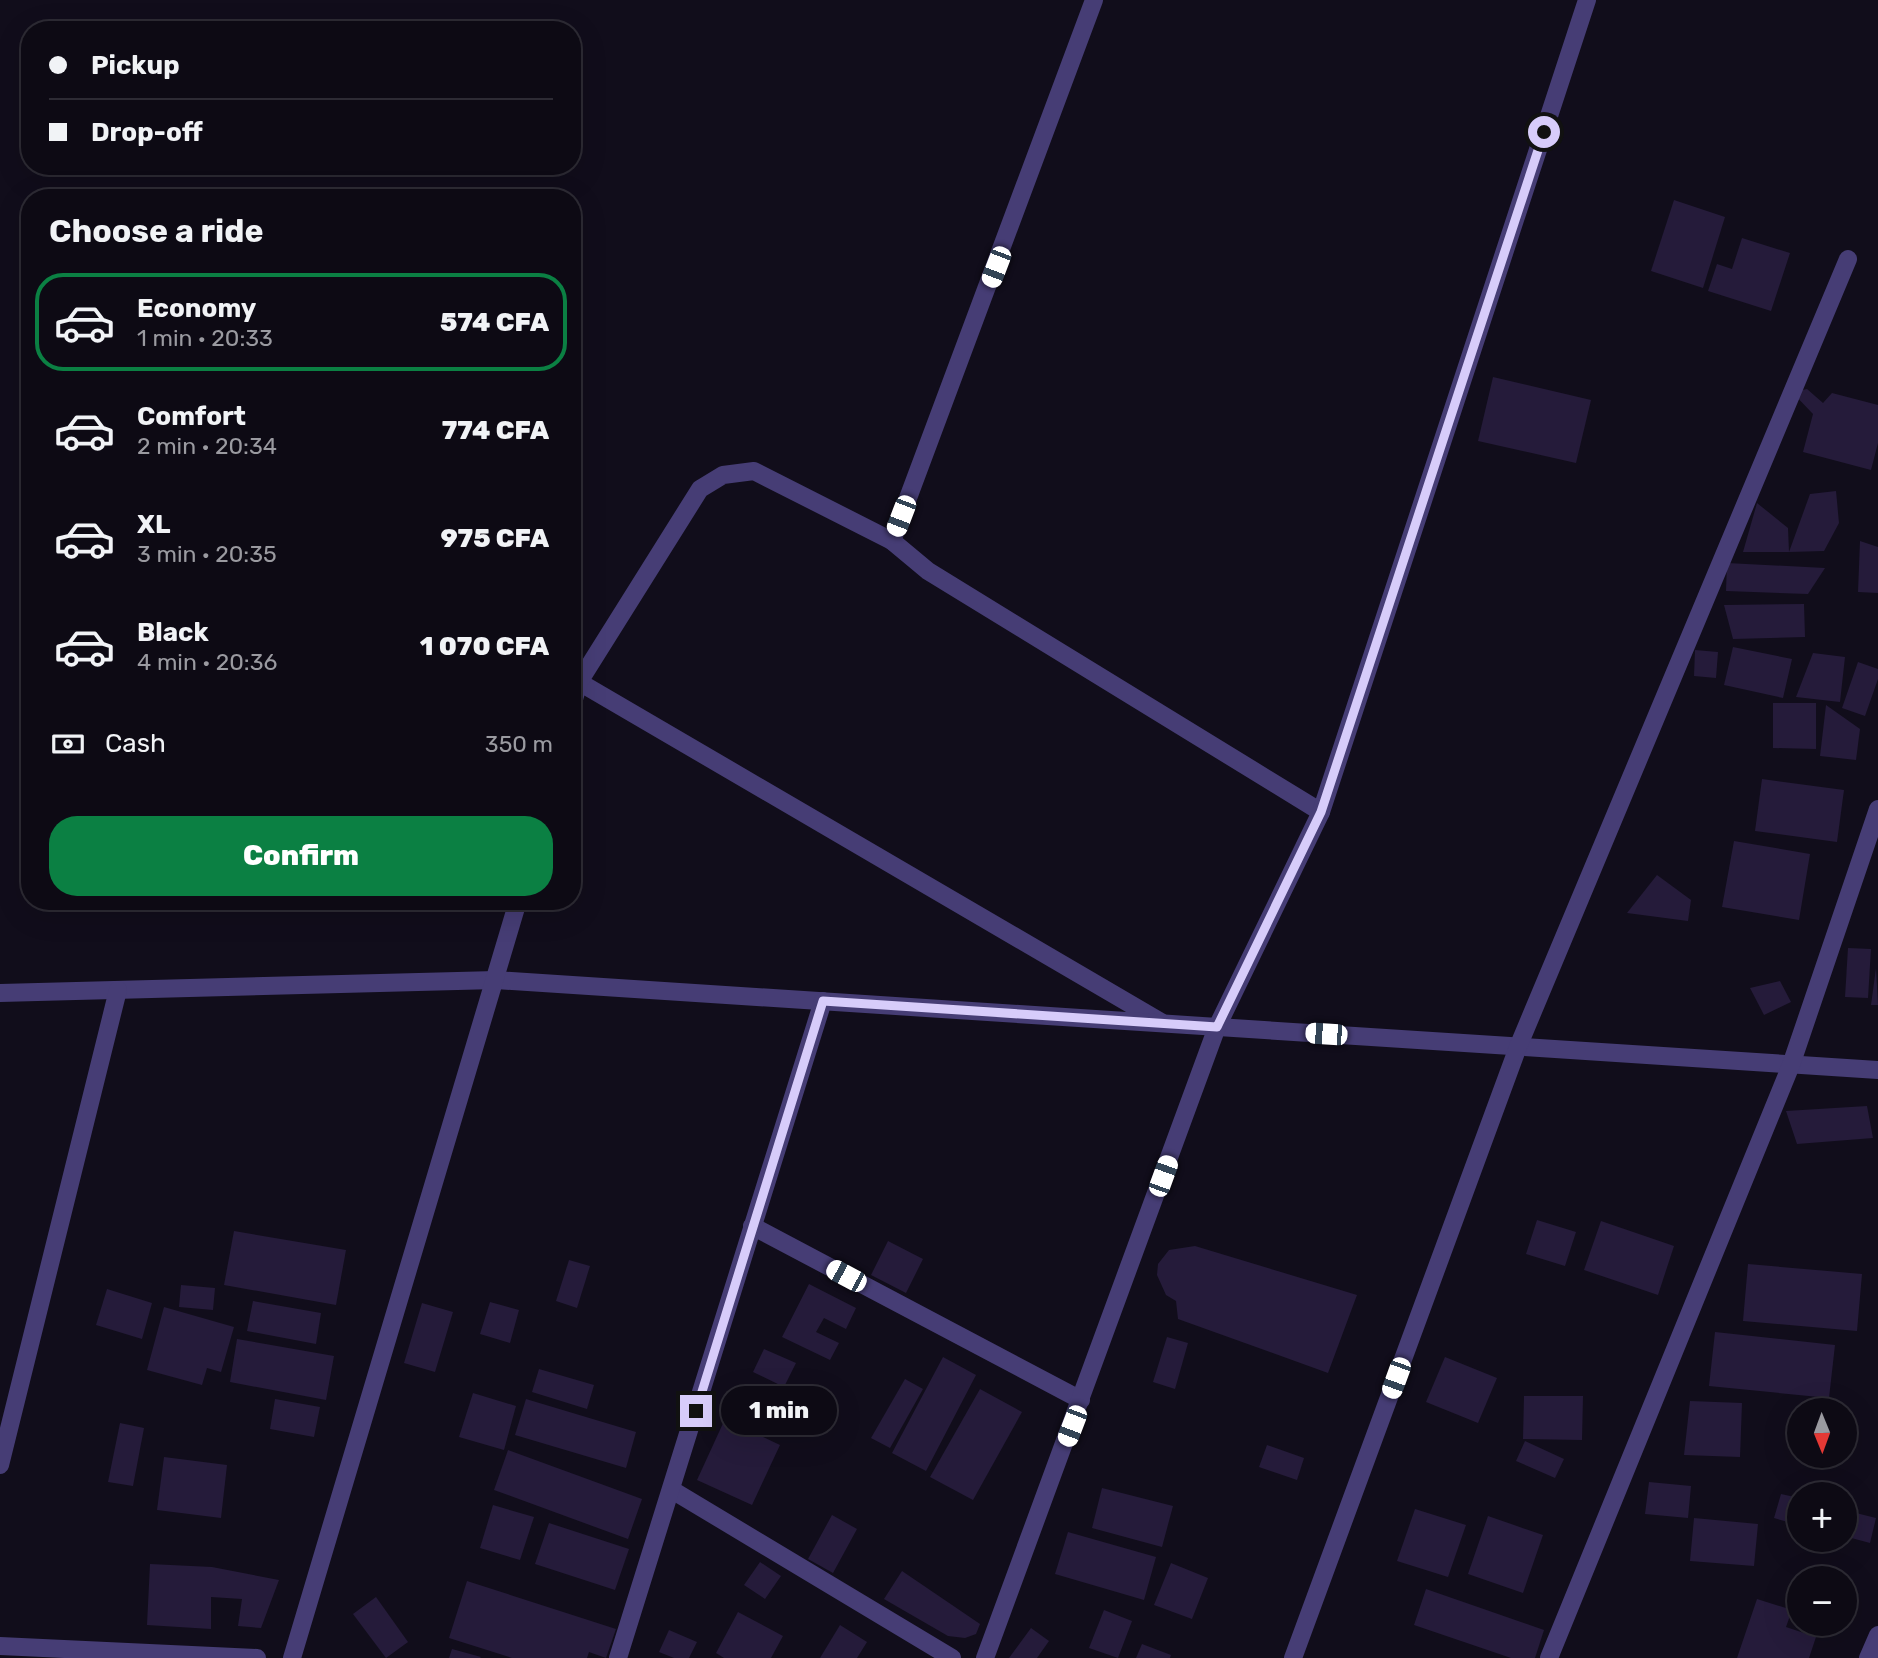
<!DOCTYPE html>
<meta charset="utf-8">
<style>
:root{--surface:#0d0a14;--page:#16131d;--text:#f1f3f6;--muted:#9a9aa0;--line:#2d2b34;--accent:#0b8043}
body{margin:0;font-family:Rubik,sans-serif;background:var(--page);color:var(--text);height:100vh;display:flex;flex-direction:column;font-size:26px;white-space:nowrap}
*{box-sizing:border-box;margin:0}
p{font-size:23px;color:var(--muted)}
.icon{flex:none;width:38px;height:38px;fill:none;stroke:currentColor;stroke-width:2;stroke-linecap:round;stroke-linejoin:round}
.map{position:relative;flex:1;overflow:hidden}
.sheet{position:absolute;left:21px;top:189px;width:560px;height:721px;display:flex;flex-direction:column;background:var(--surface);border-radius:28px;box-shadow:0 7px 28px #0002,0 0 0 2px var(--line)}
.sheet>*{flex:none}
.hud{position:absolute;left:21px;top:21px;width:560px;height:154px;border-radius:28px;box-shadow:0 7px 28px #0002,0 0 0 2px var(--line);display:grid;align-content:center;height:154px;padding:0 28px;background:var(--surface)}
.needle{width:46px;rotate:179deg}
.tools{position:absolute;left:1787px;top:1398px;display:grid;gap:14px}
.tools a{display:grid;place-items:center;width:70px;height:70px;border-radius:50%;background:var(--surface);box-shadow:0 7px 28px #0002,0 0 0 2px var(--line);font-size:35px}
.end{position:absolute;width:32px;height:32px;margin:-16px;border:9px solid #d7ccfa;background:#111;box-shadow:0 0 0 4px #111}
.from{border-radius:50%}
.bubble{position:absolute;height:49px;border-radius:24px;background:var(--surface);box-shadow:0 7px 28px #0002,0 0 0 2px var(--line);font-size:23px;font-weight:800;line-height:49px;text-align:center}
.car{position:absolute;width:21px;height:42px;margin:-21px -10px;border-radius:9px;box-shadow:0 0 5px 2px #0007;background:linear-gradient(#fff 24%,#345 0 40%,#fff 0 76%,#345 0 86%,#fff 0)}
.hud b{display:flex;align-items:center;gap:24px;height:66px;font-size:26px}
.hud b+b{border-top:2px solid var(--line)}
.hud i{width:18px;height:18px;background:var(--text)}
ul{padding:0;list-style:none}
li{display:flex;align-items:center;gap:21px;height:98px;margin:0 14px 10px;padding:0 14px;border:4px solid transparent;border-radius:28px}
li div{flex:1}
li b{display:block;font-size:26px}
li em{font-style:normal;font-weight:800}
li.on{border-color:var(--accent)}
li>.icon{width:63px;height:63px;stroke-width:1.5}
h2{padding:0 28px;font-size:32px;line-height:84px}
.pay{display:flex;align-items:center;gap:18px;height:77px;padding:0 28px;font-size:26px}
.pay p{margin-inline-start:auto}
.action{display:flex;gap:14px;margin-top:auto;padding:14px 28px}
.action a{flex:1;height:80px;border-radius:28px;background:var(--accent);color:#fff;font-size:28px;font-weight:800;line-height:80px;text-align:center}
.map>svg:first-child{display:block}
.building{fill:#251b3a}
.lines{fill:none;stroke-linecap:round;stroke-linejoin:round}
.minor{stroke:#463d75;stroke-width:18}
.route{stroke:#d7ccfa;stroke-width:9}
</style>
<div class="map">
<svg width="1878" height="1658" viewBox="0 0 1878 1658">
<rect width="100%" height="100%" fill="#110d1b"/>
<g class="building">
<path d="M1674,200L1725,217L1703,288L1651,271Z"/>
<path d="M1742,238L1790,253L1771,311L1708,291L1717,264L1732,269Z"/>
<path d="M1493,377L1591,400L1576,463L1478,441Z"/>
<path d="M1807,389L1823,403L1832,393L1878,405V443L1871,470L1803,452L1813,414L1792,392Z"/>
<path d="M1836,491L1839,523L1824,551L1789,552L1810,494Z"/>
<path d="M1757,503L1788,528L1789,552H1743Z"/>
<path d="M1860,541L1878,547V593L1858,592Z"/>
<path d="M1727,563L1825,568L1808,594L1726,591Z"/>
<path d="M1804,604L1805,637L1733,639L1724,605Z"/>
<path d="M1733,647L1792,659L1783,698L1724,685Z"/>
<path d="M1695,650L1718,652L1716,678L1694,676Z"/>
<path d="M1813,653L1845,657L1840,702L1796,697Z"/>
<path d="M1858,662L1878,669V679L1865,716L1842,708Z"/>
<path d="M1773,703H1816V749L1773,748Z"/>
<path d="M1826,705L1860,729L1856,760L1820,756Z"/>
<path d="M1762,779L1844,790L1837,842L1755,831Z"/>
<path d="M1734,841L1810,854L1799,920L1722,907Z"/>
<path d="M1657,875L1691,900L1688,921L1627,913Z"/>
<path d="M1848,948L1871,949L1868,998L1845,997Z"/>
<path d="M1876,968L1878,1005H1871Z"/>
<path d="M1780,981L1791,1002L1764,1015L1750,988Z"/>
<path d="M1867,1106L1873,1138L1797,1144L1786,1111Z"/>
<path d="M1537,1220L1576,1232L1565,1266L1526,1254Z"/>
<path d="M1601,1221L1674,1246L1658,1295L1584,1270Z"/>
<path d="M234,1231L346,1250L336,1305L224,1285Z"/>
<path d="M888,1241L923,1259L906,1293L871,1275Z"/>
<path d="M1195,1246L1357,1295L1328,1373L1178,1319L1176,1301L1166,1295L1157,1275L1158,1264L1169,1250Z"/>
<path d="M569,1260L590,1266L577,1308L556,1301Z"/>
<path d="M1748,1264L1862,1274L1857,1331L1743,1321Z"/>
<path d="M809,1284L856,1308L846,1329L824,1318L816,1332L839,1343L830,1360L782,1337Z"/>
<path d="M181,1285L215,1288L213,1310L179,1307Z"/>
<path d="M107,1289L152,1303L142,1339L96,1325Z"/>
<path d="M253,1301L321,1313L316,1344L247,1331Z"/>
<path d="M490,1302L519,1310L510,1343L480,1334Z"/>
<path d="M422,1303L453,1312L435,1372L404,1363Z"/>
<path d="M164,1307L234,1327L221,1372L207,1368L202,1385L147,1370Z"/>
<path d="M1715,1332L1835,1345L1829,1398L1709,1386Z"/>
<path d="M1167,1337L1188,1343L1175,1389L1153,1382Z"/>
<path d="M237,1339L334,1356L326,1400L230,1382Z"/>
<path d="M764,1349L796,1363L784,1387L753,1372Z"/>
<path d="M943,1357L976,1375L926,1471L892,1453Z"/>
<path d="M1445,1357L1497,1378L1478,1423L1426,1402Z"/>
<path d="M539,1369L594,1385L587,1409L532,1392Z"/>
<path d="M905,1379L923,1389L890,1448L871,1438Z"/>
<path d="M980,1389L1022,1412L973,1500L930,1477Z"/>
<path d="M473,1393L516,1406L504,1450L459,1437Z"/>
<path d="M1524,1396H1583L1582,1440L1523,1439Z"/>
<path d="M275,1399L320,1407L314,1437L270,1429Z"/>
<path d="M526,1399L636,1432L626,1468L515,1435Z"/>
<path d="M1690,1401L1742,1403L1740,1457L1684,1455Z"/>
<path d="M725,1419L780,1445L752,1505L697,1480Z"/>
<path d="M120,1423L144,1428L133,1486L108,1482Z"/>
<path d="M1525,1441L1564,1459L1555,1478L1516,1461Z"/>
<path d="M1267,1445L1304,1458L1297,1480L1259,1467Z"/>
<path d="M508,1450L642,1499L628,1539L494,1490Z"/>
<path d="M164,1457L227,1465L221,1518L157,1510Z"/>
<path d="M1649,1482L1691,1486L1688,1518L1645,1514Z"/>
<path d="M1102,1488L1173,1506L1162,1547L1092,1528Z"/>
<path d="M1781,1494L1799,1498V1537L1792,1536L1795,1524L1774,1518Z"/>
<path d="M493,1505L534,1517L520,1560L480,1548Z"/>
<path d="M1415,1509L1466,1525L1448,1577L1397,1561Z"/>
<path d="M1844,1510L1876,1518L1870,1543L1844,1536Z"/>
<path d="M832,1515L857,1529L833,1573L808,1559Z"/>
<path d="M1488,1516L1543,1535L1523,1593L1468,1574Z"/>
<path d="M1694,1518L1758,1524L1754,1566L1690,1561Z"/>
<path d="M549,1523L629,1549L615,1590L535,1564Z"/>
<path d="M1068,1532L1156,1557L1144,1600L1055,1574Z"/>
<path d="M760,1562L781,1576L765,1599L744,1585Z"/>
<path d="M1171,1563L1208,1578L1192,1619L1154,1605Z"/>
<path d="M150,1564L212,1567L279,1580L261,1628L238,1626L242,1599L211,1597V1629L147,1625Z"/>
<path d="M902,1571L980,1624L976,1634L965,1638L948,1636L884,1599Z"/>
<path d="M467,1581L616,1629L606,1658L589,1652L587,1658H512L449,1638Z"/>
<path d="M1426,1589L1544,1630L1535,1658H1511L1414,1625Z"/>
<path d="M376,1597L408,1642L386,1658L353,1614Z"/>
<path d="M1757,1599L1792,1610L1786,1627L1816,1637L1809,1658H1737Z"/>
<path d="M1104,1610L1132,1621L1118,1658L1089,1648Z"/>
<path d="M738,1612L783,1636L771,1658H724L716,1653Z"/>
<path d="M840,1625L867,1642L857,1658H820Z"/>
<path d="M1031,1628L1049,1641L1037,1658H1009Z"/>
<path d="M669,1630L697,1642L689,1658H674L659,1652Z"/>
<path d="M1142,1644L1171,1655L1170,1658H1136Z"/>
<path d="M452,1649L481,1657L480,1658H449Z"/>
</g>
<g class="lines">
<g class="minor">
<path d="M892,541L1094,0"/>
<path d="M579,682L1161,1022"/>
<path d="M572,706L579,682L700,489L723,475L754,471L892,541L928,571L1321,812"/>
<path d="M0,993L496,980L1878,1070"/>
<path d="M752,1226L1081,1400"/>
<path d="M0,1465L118,990"/>
<path d="M672,1490L952,1658"/>
<path d="M0,1646L257,1658"/>
<path d="M292,1658L518,901"/>
<path d="M618,1658L823,1001"/>
<path d="M985,1658L1217,1027L1321,812L1587,0"/>
<path d="M1293,1658L1518,1047L1848,259"/>
<path d="M1549,1658L1791,1065L1878,809"/>
<path d="M1868,1658L1878,1635"/>
</g>
</g>
<g class="lines">
<path class="route" d="M696,1411L823,1001L1217,1027L1321,812L1544,132"/>
</g>
</svg>
<div class="tools">
<a><svg class="needle" viewBox="-14 -14 28 28"><path d="M0-13l5 13h-10z" fill="#e53935"/><path d="M0 13l5-13h-10z" fill="#9a9aa0"/></svg></a>
<a>+</a>
<a>−</a>
</div>
<i class="end from" style="left:1544px;top:132px"></i>
<i class="end" style="left:696px;top:1411px"></i>
<div class="bubble" style="left:721px;top:1386px;width:116px">1 min</div>
<i class="car" style="left:996px;top:267px;rotate:201deg"></i>
<i class="car" style="left:901px;top:516px;rotate:201deg"></i>
<i class="car" style="left:1326px;top:1034px;rotate:274deg"></i>
<i class="car" style="left:1163px;top:1176px;rotate:20deg"></i>
<i class="car" style="left:846px;top:1276px;rotate:298deg"></i>
<i class="car" style="left:1396px;top:1378px;rotate:200deg"></i>
<i class="car" style="left:1072px;top:1426px;rotate:201deg"></i>
<div class="hud">
<b><i class="from"></i>Pickup</b>
<b><i></i>Drop-off</b>
</div>
<section class="sheet">
<h2>Choose a ride</h2>
<ul>
<li class="on"><svg class="icon" aria-label="car" viewBox="0 0 24 24"><path d="M5 17H2v-5l4-1 3-4h7l3 4 3 1v5h-3M9 17h6M6 11h13"/><circle cx="7" cy="17" r="2"/><circle cx="17" cy="17" r="2"/></svg><div><b>Economy</b><p>1 min · 20:33</p></div><em>574 CFA</em></li>
<li><svg class="icon" aria-label="car" viewBox="0 0 24 24"><path d="M5 17H2v-5l4-1 3-4h7l3 4 3 1v5h-3M9 17h6M6 11h13"/><circle cx="7" cy="17" r="2"/><circle cx="17" cy="17" r="2"/></svg><div><b>Comfort</b><p>2 min · 20:34</p></div><em>774 CFA</em></li>
<li><svg class="icon" aria-label="car" viewBox="0 0 24 24"><path d="M5 17H2v-5l4-1 3-4h7l3 4 3 1v5h-3M9 17h6M6 11h13"/><circle cx="7" cy="17" r="2"/><circle cx="17" cy="17" r="2"/></svg><div><b>XL</b><p>3 min · 20:35</p></div><em>975 CFA</em></li>
<li><svg class="icon" aria-label="car" viewBox="0 0 24 24"><path d="M5 17H2v-5l4-1 3-4h7l3 4 3 1v5h-3M9 17h6M6 11h13"/><circle cx="7" cy="17" r="2"/><circle cx="17" cy="17" r="2"/></svg><div><b>Black</b><p>4 min · 20:36</p></div><em>1 070 CFA</em></li>
</ul>
<div class="pay"><svg class="icon" aria-label="cash" viewBox="0 0 24 24"><path d="M3 7h18v10H3z"/><circle cx="12" cy="12" r="2"/></svg>Cash<p>350 m</p></div>
<div class="action"><a>Confirm</a></div>
</section>
</div>
